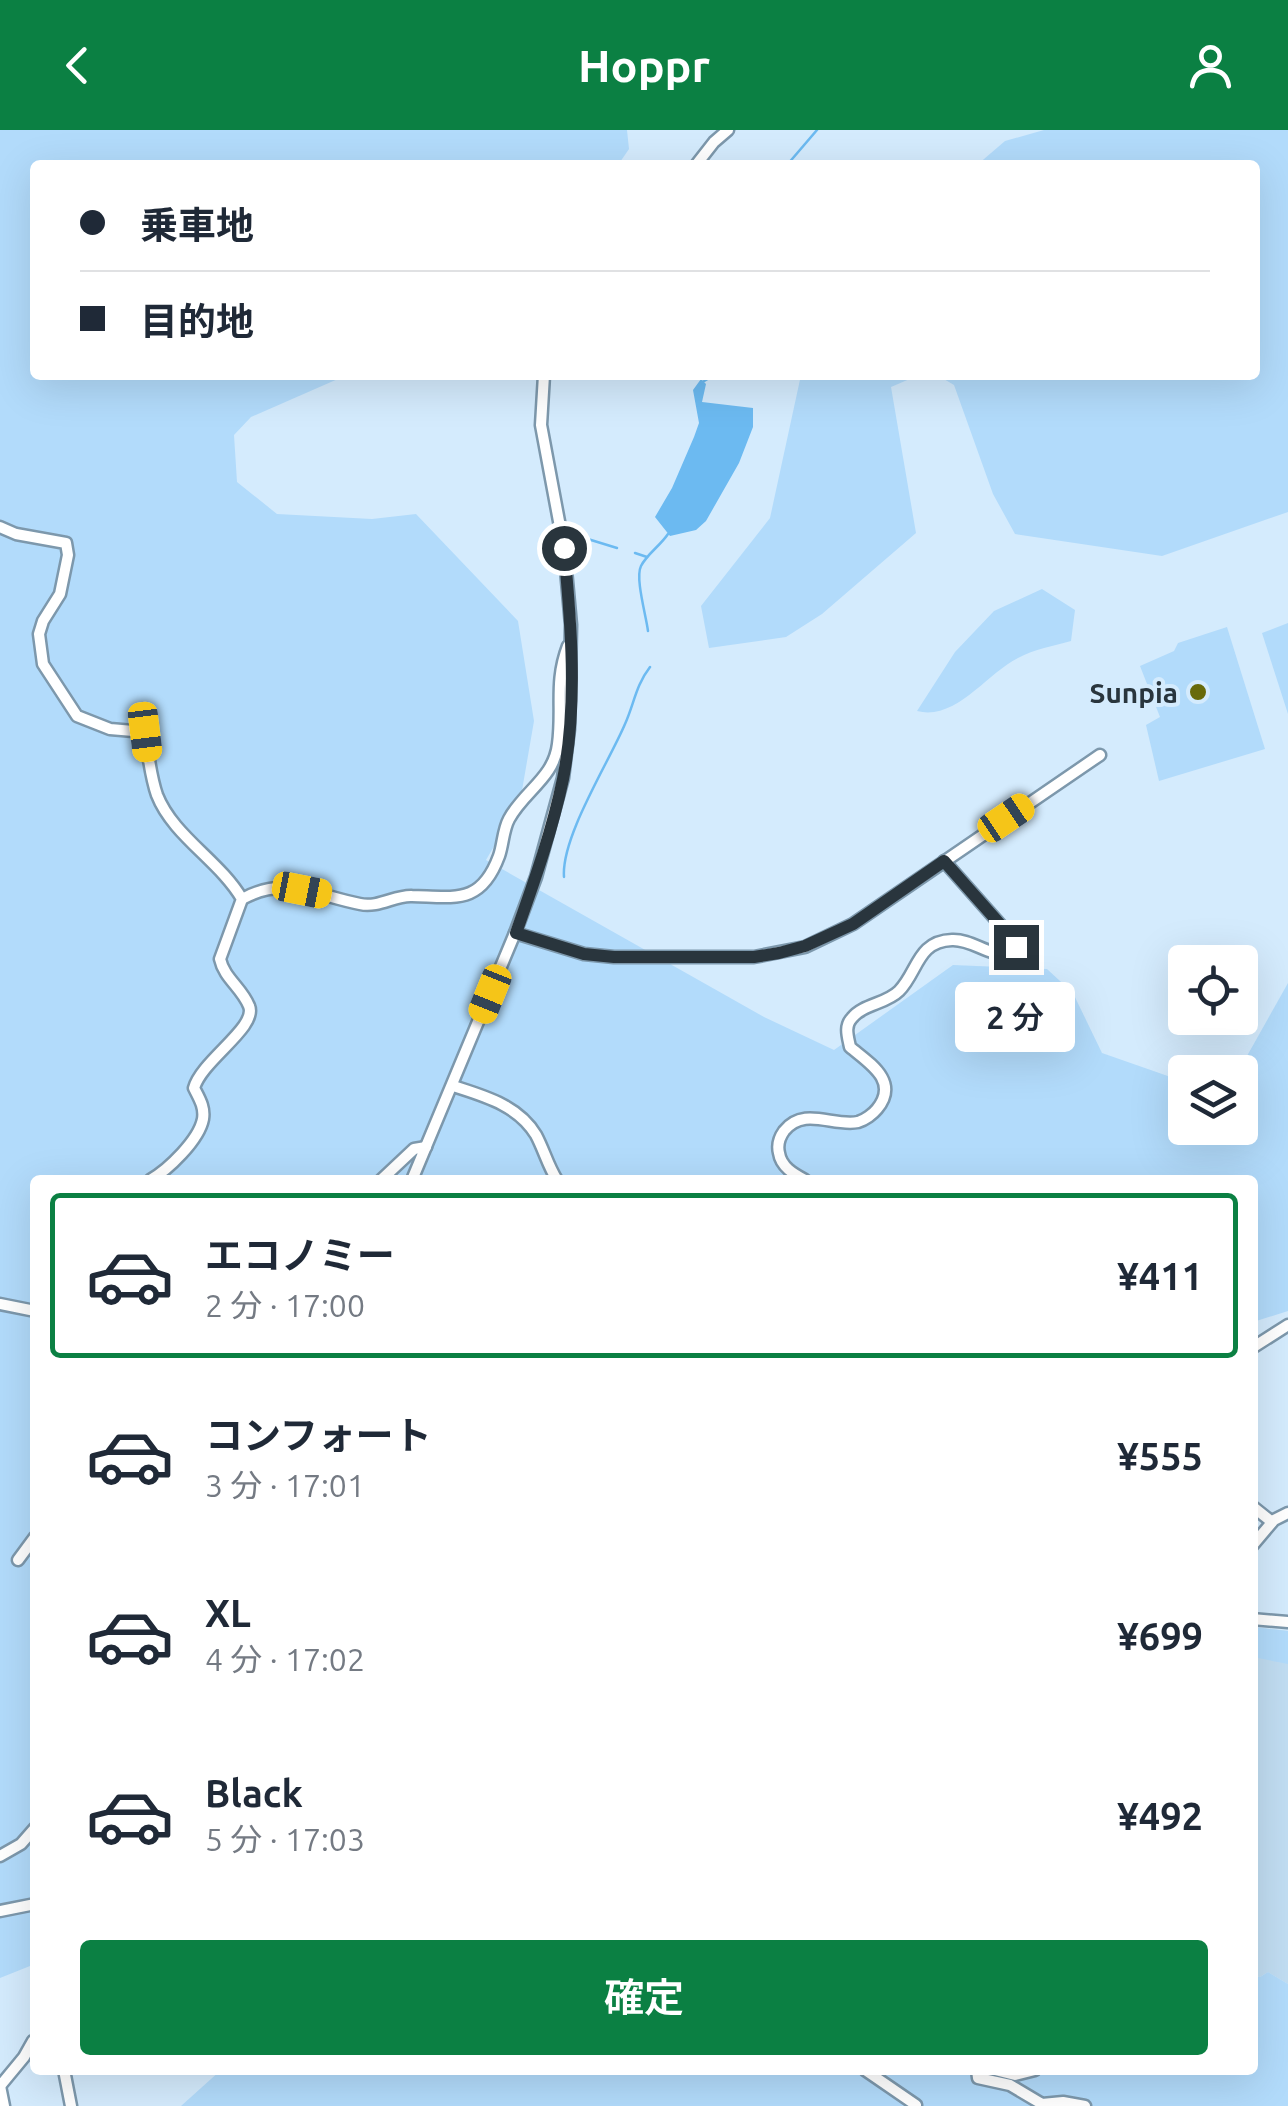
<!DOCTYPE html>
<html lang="ja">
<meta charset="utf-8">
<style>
:root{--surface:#fff;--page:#f2f2f3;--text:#1f2937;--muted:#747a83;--line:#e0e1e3;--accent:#0b8043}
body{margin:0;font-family:Ubuntu,"Noto Sans JP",sans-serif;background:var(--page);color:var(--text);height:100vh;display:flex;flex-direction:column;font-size:38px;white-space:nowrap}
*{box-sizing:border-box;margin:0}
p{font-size:32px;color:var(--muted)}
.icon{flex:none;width:55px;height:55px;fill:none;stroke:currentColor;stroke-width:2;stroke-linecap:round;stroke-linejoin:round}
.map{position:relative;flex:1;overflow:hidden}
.sheet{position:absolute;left:30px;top:1045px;width:1228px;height:900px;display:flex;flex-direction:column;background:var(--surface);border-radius:10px;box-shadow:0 10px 40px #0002}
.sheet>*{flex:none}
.guide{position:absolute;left:30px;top:30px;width:1230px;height:220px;border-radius:10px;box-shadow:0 10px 40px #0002;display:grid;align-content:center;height:220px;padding:0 50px;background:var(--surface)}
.fabs{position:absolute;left:1168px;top:815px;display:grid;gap:20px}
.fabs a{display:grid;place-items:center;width:90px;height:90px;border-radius:10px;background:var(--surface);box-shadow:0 10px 40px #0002;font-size:50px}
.end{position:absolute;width:45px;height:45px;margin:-22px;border:12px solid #29353d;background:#fff;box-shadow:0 0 0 5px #fff}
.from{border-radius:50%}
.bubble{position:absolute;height:70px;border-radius:10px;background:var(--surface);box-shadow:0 10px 40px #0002;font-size:32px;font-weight:600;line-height:70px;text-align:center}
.car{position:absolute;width:30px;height:60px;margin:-30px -15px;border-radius:12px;box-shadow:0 0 8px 2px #0007;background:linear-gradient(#f5c518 24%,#345 0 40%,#f5c518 0 76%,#345 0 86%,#f5c518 0)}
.guide b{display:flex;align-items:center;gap:35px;height:95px;font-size:38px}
.guide b+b{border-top:2px solid var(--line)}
.guide i{width:25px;height:25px;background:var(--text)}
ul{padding:18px 0 0;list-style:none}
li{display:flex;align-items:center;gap:30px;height:165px;margin:0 20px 15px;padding:0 30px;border:5px solid transparent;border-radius:10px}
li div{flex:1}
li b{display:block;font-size:38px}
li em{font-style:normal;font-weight:600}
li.selected{border-color:var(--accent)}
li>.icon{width:90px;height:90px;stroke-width:1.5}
.button{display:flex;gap:20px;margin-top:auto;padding:20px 50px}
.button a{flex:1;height:115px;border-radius:10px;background:var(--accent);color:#fff;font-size:40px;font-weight:600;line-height:115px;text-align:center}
header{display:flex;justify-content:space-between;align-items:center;height:130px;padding:0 50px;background:var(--accent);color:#fff;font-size:45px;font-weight:600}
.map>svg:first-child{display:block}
.built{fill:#c1ddf2}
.green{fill:#b2dbfb}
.water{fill:#6cbaf1}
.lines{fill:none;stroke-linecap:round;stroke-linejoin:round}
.stream{stroke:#6cbaf1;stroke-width:2.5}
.minor-casing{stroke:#7d98ac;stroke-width:15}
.minor{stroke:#fff;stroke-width:10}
.route{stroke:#29353d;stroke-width:12}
.poi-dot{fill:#686a0a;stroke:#d4ebfd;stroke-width:4}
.labels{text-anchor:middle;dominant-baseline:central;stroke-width:8;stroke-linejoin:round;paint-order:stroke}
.poi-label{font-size:28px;font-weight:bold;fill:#29353d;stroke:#d4ebfd;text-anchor:end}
</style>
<header><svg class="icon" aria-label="back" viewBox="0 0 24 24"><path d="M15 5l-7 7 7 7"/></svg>Hoppr<svg class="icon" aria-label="person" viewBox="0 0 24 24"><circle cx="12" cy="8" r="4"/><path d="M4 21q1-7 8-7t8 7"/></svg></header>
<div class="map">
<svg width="1288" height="1976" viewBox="0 0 1288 1976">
<rect width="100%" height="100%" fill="#d4ebfd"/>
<path class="built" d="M1253,1497L1288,1501V1854L1268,1842L1260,1847L1253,1846Z"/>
<g class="green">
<path d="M0,0H627L629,19L618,35H35V245H347L251,287L234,305L237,352L277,384L372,389L416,384L518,491L534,591L520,672L486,730L764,887L834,920L953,835L1047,839L1073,863L1102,923L1185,952V998H1240L1238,942L1288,853V1181L1253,1192L1252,1050H35V1834L0,1848Z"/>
<path d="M1044,0H1288V382L1162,426L1015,404L993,364L954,255L937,245H1255V35H977L1005,11Z"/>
<path d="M801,245H919L891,257L916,403L822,484L786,507L709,518L701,476L770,388Z"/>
<path d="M1042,459L1075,480L1071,511C1054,516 1034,519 1018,528C986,544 956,591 917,581L955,522L994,481Z"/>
<path d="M1288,493V584L1262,503Z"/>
<path d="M1227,497L1265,619L1159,651L1146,595L1160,587L1140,536L1174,521L1178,513Z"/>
<path d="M1253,1497L1288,1501V1534L1253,1527Z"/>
<path d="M1268,1842L1288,1854V1976H181L221,1940H1252L1253,1846L1260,1847Z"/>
</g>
<path class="water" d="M701,249L706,254L702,272L753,278V297L739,333L706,391L696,400L670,406L655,387L672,358L694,307L699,293L693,260Z"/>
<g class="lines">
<g class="stream">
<path d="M787,35L817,0"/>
<path d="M701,253L714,245"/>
<path d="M578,406L617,418"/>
<path d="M635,423L647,427"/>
<path d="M648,501C646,485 635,448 641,436C647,424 660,416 668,404"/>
<path d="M564,747C561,707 609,632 625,594C634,574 636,555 650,537"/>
</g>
<defs>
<g id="minor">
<path d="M696,35L714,12L728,0"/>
<path d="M0,397L16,404L66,413L68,425L60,464L43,491L39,504L43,534L77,586L110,599L145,602C148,623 150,645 157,665C173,706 220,731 242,769L220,829C224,848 242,858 249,876C258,897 202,930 194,958C199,968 205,977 203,989C199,1010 168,1040 150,1050"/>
<path d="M242,769C285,745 318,766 360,774C379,778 395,765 412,766C455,767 481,775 499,726C503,715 503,700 509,689C524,661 554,648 558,614C563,577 554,553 568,516"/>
<path d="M515,803L584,824L614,827H754L805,817L853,794L1100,625"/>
<path d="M453,956C484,966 518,975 536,1005C544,1020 548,1036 557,1050"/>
<path d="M381,1050L414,1019L426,1017"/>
<path d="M412,1050L515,803L536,747L563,648L569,599L571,495L564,418L541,295L544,245"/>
<path d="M805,1050C794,1044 781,1037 779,1023C777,1015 779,1008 784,1001C804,976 833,997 858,992C865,990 873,984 877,979C900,951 869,933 850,917C848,907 844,896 852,888C863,874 886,874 899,861C918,842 917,811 952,810C973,809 988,827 1011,824L1016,817L1014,810L944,731"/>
<path d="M0,1174L35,1181"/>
<path d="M1252,1218L1288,1195"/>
<path d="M1252,1376L1272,1392"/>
<path d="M1252,1416L1274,1390L1288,1383"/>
<path d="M18,1430L35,1407"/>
<path d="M1252,1489L1288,1492"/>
<path d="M0,1726L21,1714L35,1698"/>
<path d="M0,1781L35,1774"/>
<path d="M64,1940L71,1976"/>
<path d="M865,1940L916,1975"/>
<path d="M977,1940L978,1948L1010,1955L1042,1974L1063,1972L1085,1976"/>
<path d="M995,1940L1015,1945L1035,1940"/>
<path d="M0,1956L24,1927L33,1911"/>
<path d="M0,1956L4,1976"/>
</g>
</defs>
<use href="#minor" class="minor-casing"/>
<use href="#minor" class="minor"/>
</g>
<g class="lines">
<path class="route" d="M564,418C571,493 578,575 563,649C552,702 534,752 516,803L584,824L614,827H754L779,823L805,816L853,794L944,731L1014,810L1016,817"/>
</g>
<circle class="poi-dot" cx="1198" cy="562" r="10"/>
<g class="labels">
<g class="poi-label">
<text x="1178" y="562">Sunpia</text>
</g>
</g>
</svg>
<div class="fabs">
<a><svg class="icon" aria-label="locate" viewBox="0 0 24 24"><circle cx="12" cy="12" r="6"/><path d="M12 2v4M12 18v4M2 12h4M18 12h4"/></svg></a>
<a><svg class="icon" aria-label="layers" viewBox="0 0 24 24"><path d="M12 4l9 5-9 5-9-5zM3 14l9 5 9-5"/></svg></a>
</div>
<i class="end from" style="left:564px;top:418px"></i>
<i class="end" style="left:1016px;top:817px"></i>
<div class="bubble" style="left:955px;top:852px;width:120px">2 分</div>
<i class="car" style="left:145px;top:602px;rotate:173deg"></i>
<i class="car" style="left:1006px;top:688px;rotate:56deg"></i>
<i class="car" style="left:302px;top:760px;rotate:101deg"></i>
<i class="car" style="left:490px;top:864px;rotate:202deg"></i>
<div class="guide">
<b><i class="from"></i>乗車地</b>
<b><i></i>目的地</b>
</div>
<section class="sheet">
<ul>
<li class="selected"><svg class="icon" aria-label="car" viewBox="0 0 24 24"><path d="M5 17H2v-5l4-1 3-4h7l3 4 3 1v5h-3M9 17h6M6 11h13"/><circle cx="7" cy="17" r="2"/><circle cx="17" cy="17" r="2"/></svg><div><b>エコノミー</b><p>2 分 · 17:00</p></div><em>¥411</em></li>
<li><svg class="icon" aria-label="car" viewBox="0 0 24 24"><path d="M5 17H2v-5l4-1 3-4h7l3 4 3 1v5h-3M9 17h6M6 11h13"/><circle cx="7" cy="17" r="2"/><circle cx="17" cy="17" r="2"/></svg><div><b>コンフォート</b><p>3 分 · 17:01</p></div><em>¥555</em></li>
<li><svg class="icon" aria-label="car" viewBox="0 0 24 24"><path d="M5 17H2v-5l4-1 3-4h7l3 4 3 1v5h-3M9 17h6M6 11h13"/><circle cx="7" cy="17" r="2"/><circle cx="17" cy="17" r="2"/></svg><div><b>XL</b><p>4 分 · 17:02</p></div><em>¥699</em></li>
<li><svg class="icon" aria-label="car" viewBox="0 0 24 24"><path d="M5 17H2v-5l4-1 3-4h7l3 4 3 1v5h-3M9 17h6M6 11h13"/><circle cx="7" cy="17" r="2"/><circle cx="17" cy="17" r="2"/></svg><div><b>Black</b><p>5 分 · 17:03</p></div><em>¥492</em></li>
</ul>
<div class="button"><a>確定</a></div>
</section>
</div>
